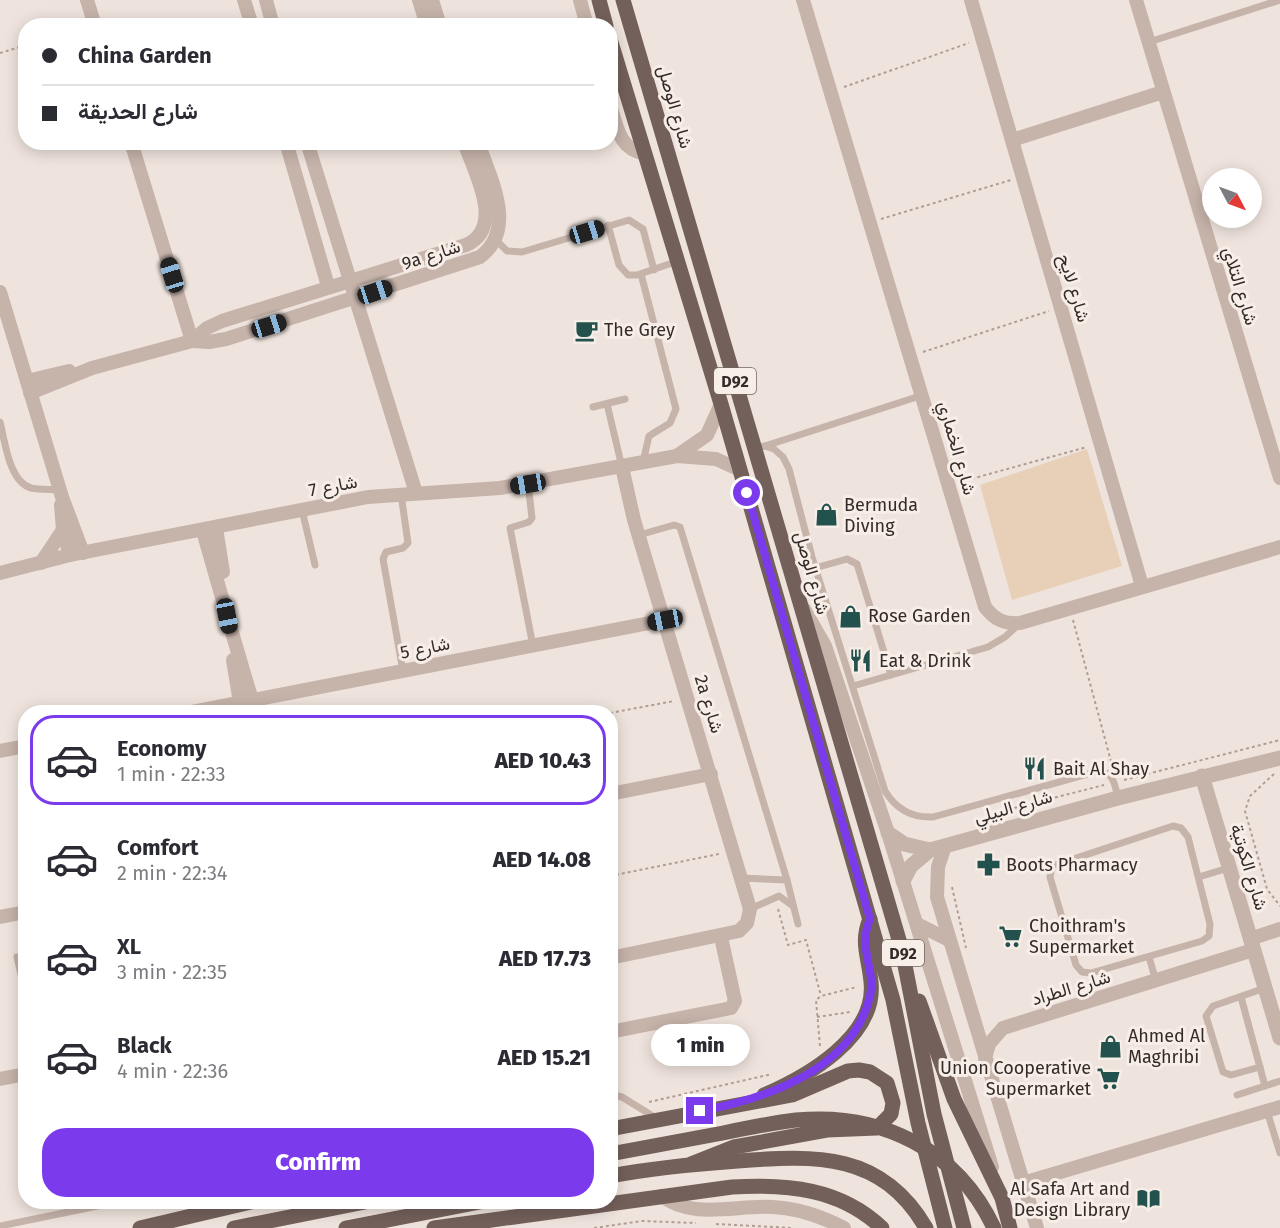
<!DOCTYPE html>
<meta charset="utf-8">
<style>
:root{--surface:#fff;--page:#f2f2f3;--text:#2b2b33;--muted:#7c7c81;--line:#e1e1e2;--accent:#7c3aed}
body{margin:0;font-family:"Fira Sans",Vazirmatn,sans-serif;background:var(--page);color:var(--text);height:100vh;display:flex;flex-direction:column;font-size:22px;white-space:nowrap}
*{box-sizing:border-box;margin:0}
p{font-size:20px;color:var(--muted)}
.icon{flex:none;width:33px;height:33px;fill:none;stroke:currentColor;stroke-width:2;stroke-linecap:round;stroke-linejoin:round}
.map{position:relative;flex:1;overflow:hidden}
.details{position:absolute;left:18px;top:705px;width:600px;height:504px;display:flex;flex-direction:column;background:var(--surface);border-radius:24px;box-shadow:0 3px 15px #0003}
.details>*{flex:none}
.top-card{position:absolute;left:18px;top:18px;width:600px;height:132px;border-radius:24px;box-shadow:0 3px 15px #0003;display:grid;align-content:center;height:132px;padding:0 24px;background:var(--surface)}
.needle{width:39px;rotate:131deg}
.controls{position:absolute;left:1202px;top:168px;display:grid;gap:12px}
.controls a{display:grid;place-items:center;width:60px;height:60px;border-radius:50%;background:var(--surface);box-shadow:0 3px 15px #0003;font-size:30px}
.end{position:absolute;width:27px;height:27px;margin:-14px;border:8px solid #7c3aed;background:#fff;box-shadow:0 0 0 3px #fff}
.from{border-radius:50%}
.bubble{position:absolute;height:42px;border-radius:21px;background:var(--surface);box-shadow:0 3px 15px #0003;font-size:20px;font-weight:800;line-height:42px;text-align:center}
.car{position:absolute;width:18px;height:36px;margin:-18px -9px;border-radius:8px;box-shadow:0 0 4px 2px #0007;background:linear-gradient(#222 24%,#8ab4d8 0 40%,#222 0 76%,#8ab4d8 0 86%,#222 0)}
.top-card b{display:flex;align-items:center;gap:21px;height:57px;font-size:22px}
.top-card b+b{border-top:2px solid var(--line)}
.top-card i{width:15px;height:15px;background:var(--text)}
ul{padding:10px 0 0;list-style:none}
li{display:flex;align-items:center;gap:18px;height:90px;margin:0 12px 9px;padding:0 12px;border:3px solid transparent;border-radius:24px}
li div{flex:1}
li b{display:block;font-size:22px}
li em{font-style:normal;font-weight:800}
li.on{border-color:var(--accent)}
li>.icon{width:54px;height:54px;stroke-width:1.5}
.cta{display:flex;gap:12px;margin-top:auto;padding:12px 24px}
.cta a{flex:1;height:69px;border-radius:24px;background:var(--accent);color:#fff;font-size:24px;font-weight:800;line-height:69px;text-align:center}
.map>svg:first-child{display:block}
.sand{fill:#e7d0b7}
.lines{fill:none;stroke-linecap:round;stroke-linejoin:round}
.path{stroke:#b19d94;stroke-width:2;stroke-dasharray:3 3;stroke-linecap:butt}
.service{stroke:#c6b3aa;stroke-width:7}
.minor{stroke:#c6b3aa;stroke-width:14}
.tertiary{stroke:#c6b3aa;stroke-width:15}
.primary{stroke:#74605b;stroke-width:15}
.route{stroke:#7c3aed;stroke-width:8}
.labels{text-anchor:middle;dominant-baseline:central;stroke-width:6;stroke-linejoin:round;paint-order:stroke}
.shield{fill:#f7eee8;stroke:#6e6662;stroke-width:1.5}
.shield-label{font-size:16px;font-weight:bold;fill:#342b29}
.street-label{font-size:18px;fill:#342b29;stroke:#f7eee8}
.poi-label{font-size:18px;fill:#342b29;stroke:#f7eee8;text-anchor:start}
</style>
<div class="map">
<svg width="1280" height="1228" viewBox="0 0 1280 1228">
<rect width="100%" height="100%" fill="#efe4dd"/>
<path class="sand" d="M1087,449L1122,566L1012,600L980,485Z"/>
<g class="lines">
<g class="path">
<path d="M0,53L26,45"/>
<path d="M844,87L969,43"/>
<path d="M881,219L1011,180"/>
<path d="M923,352L1049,311"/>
<path d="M960,482L1087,447"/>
<path d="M1073,620L1112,765"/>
<path d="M610,713L674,701"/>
<path d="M1274,774L1250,796L1245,811L1267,889L1280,906"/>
<path d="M1124,780L1280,740"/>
<path d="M982,821L987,815L1104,785"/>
<path d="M610,876L719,854"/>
<path d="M952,887L966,948"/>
<path d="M778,909L788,945L806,940L821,996"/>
<path d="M817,1017L850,1012"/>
<path d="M820,1046L816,1000L821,996L857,987"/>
<path d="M649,1102L772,1074"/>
<path d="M716,1224L793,1228"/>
<path d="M594,1228L642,1221L696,1223"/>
</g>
<g class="service">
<path d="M1149,42L1280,0"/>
<path d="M608,225L619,265L628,275H637L678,261"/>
<path d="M496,240L507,251L522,252L629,220L643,229L654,270"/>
<path d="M641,274L676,409L670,423L649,436L643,462"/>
<path d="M607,404L622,467"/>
<path d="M593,407L625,399"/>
<path d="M0,422C5,441 9,482 31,488C40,490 51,489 60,490"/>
<path d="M765,446L923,395"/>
<path d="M755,448L765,446L774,449L783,457L789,469L812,557L885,791C896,809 912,818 933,817L1099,771C1114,772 1115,786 1118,798"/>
<path d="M528,484L532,518L529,522L510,528L533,646"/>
<path d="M401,494L408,543L403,548L386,552L383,559L403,671"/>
<path d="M302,510L315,565"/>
<path d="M639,535L674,525L680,527L787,880L798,924"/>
<path d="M815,568L847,559L857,564L891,675"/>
<path d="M853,686L988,647L1005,637L1018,625"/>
<path d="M1173,826L1181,828L1188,837L1210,924L1209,936L1202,941L1091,973L1082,972L1076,965L1050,877L1052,866Z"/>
<path d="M1199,877L1228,868"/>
<path d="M741,878L787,880"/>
<path d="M750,909L779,896L793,906"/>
<path d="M17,957L26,996"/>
<path d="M1149,957L1156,981"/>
<path d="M1241,997L1265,1086"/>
<path d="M1260,1067L1231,1075L1223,1072L1206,1016L1213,1006L1265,988"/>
<path d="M610,1094L622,1097L656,1118"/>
<path d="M1237,1095L1280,1081"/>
<path d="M1267,1111L1280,1153"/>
<path d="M0,1226L117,1202"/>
</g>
<g class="minor">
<path d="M87,0L95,26"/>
<path d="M244,0L252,26"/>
<path d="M266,0L273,26"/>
<path d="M419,0L427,26"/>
<path d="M432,0L440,26"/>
<path d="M580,0L587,26"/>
<path d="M803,0L985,607C995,620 1004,624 1020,623L1280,547"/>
<path d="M971,0L1142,586"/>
<path d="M1136,0L1280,478"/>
<path d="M610,105C617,127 619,149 645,154"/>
<path d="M1012,140L1163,92"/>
<path d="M131,142L192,341"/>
<path d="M286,142L328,286"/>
<path d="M307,142L416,493"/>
<path d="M0,292L62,497L83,553"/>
<path d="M192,341L207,328L222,321L466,245C506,227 474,172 464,142"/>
<path d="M27,381L69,371"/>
<path d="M30,393L92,368L192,341L209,342L226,339L480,257C518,228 490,179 478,142"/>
<path d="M678,455L707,435L721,404"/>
<path d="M61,505L63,530L70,555"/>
<path d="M216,528L223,572"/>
<path d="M203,531C219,587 235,644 252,700"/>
<path d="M41,563L63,530"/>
<path d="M0,573L70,555L368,497L500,488L677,456L716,459L740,470"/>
<path d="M804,609L825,646L888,833L992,1167"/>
<path d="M233,660L240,703"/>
<path d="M191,712L665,620"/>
<path d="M0,751L26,746"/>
<path d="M610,794L711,774"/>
<path d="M945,846L938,867L937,897L1037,1228"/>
<path d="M0,917L26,912"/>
<path d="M917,924L949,940"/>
<path d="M1250,939L1280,929"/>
<path d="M610,958L739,931L747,923L750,909L634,520L622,467"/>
<path d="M610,1032L731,1008L735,1001L721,937"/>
<path d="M985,1058L989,1044L1003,1028L1253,950"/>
<path d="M0,1079L26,1074"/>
<path d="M1023,1183L1280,1107"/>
<path d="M662,1196C693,1220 736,1205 772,1207C798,1208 821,1216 844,1228"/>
</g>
<g class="tertiary">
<path d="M1202,776L1280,1038"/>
<path d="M888,833L904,844L930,850"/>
<path d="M903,881L911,866L930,850L1118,798L1280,758"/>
</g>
<g class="primary">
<path d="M599,0L606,26"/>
<path d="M623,0L902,950L934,1114L964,1228"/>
<path d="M610,39L721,404L893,1000L918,1123L945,1228"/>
<path d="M919,1001L954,1099L1002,1198L1010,1228"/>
<path d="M764,1095C806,1077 877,1037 871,982C869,958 860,942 870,919"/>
<path d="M610,1129L792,1095L848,1071L859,1070L870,1072L887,1083L893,1103L891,1114L877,1128L827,1130L734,1147L691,1164"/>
<path d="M610,1154C648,1147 686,1140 723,1133C747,1128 771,1123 796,1120C881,1112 957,1149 994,1228"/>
<path d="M610,1176C653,1168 695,1164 738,1161C816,1155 882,1152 926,1228"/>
<path d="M140,1228L251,1202"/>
<path d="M234,1228L365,1202"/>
<path d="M346,1228L480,1202"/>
<path d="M434,1228L732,1187C787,1184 840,1188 882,1228"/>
</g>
</g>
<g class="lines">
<path class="route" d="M700,1111C765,1099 853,1070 870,996C876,968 857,949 870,919L747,493"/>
</g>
<defs>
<symbol id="cafe-bare" viewBox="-9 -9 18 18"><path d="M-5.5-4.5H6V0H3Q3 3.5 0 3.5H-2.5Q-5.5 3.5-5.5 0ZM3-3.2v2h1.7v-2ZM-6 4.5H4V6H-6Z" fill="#23514e" stroke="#f7eee8" stroke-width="2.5" paint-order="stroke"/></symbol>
<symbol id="shop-bare" viewBox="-9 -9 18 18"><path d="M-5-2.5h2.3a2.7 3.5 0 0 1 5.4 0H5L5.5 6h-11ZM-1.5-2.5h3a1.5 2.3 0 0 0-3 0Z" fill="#23514e" stroke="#f7eee8" stroke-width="2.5" paint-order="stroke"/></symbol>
<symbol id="restaurant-bare" viewBox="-9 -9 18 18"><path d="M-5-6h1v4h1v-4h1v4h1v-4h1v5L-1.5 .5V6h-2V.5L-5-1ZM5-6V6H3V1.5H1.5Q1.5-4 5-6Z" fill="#23514e" stroke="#f7eee8" stroke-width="2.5" paint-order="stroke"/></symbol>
<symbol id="pharmacy-bare" viewBox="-9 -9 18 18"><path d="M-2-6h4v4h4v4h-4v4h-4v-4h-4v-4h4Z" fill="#23514e" stroke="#f7eee8" stroke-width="2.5" paint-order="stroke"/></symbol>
<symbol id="supermarket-bare" viewBox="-9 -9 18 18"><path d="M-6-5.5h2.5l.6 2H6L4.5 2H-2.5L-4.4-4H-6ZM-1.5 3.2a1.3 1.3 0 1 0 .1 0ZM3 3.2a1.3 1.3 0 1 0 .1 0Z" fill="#23514e" stroke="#f7eee8" stroke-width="2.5" paint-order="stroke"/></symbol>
<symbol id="library-bare" viewBox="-9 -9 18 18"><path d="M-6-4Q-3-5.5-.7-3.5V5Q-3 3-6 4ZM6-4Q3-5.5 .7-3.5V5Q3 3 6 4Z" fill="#23514e" stroke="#f7eee8" stroke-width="2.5" paint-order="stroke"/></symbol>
</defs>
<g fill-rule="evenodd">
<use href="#cafe-bare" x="570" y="314" width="33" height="33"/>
<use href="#shop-bare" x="810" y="498" width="33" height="33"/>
<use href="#shop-bare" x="834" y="600" width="33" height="33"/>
<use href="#restaurant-bare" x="844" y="644" width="33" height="33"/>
<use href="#restaurant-bare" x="1018" y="752" width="33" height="33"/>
<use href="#pharmacy-bare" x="972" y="848" width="33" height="33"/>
<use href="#supermarket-bare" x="994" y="920" width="33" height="33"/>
<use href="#shop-bare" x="1094" y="1030" width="33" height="33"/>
<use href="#supermarket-bare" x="1092" y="1062" width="33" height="33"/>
<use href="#library-bare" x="1132" y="1182" width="33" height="33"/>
</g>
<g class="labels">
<g class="shield">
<rect x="714" y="368" width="42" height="26" rx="4.5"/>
<rect x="882" y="940" width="42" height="26" rx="4.5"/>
</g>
<g class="shield-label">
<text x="735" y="381">D92</text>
<text x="903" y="953">D92</text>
</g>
<g class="street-label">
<text transform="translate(675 107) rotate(74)">شارع الوصل</text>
<text transform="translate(431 255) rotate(-18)">9a شارع</text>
<text transform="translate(1240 286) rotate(73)">شارع التلاي</text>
<text transform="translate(1074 288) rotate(73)">شارع لايح</text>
<text transform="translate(957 448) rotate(74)">شارع الخماري</text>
<text transform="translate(333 486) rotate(-11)">شارع 7</text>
<text transform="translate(812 573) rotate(74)">شارع الوصل</text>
<text transform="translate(425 648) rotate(-11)">شارع 5</text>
<text transform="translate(709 704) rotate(73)">2a شارع</text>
<text transform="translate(1013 807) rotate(-16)">شارع البيلي</text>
<text transform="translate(1249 867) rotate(73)">شارع الكوتية</text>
<text transform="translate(1071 988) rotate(-17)">شارع الطراد</text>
</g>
<g class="poi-label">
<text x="604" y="330">The Grey</text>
<text x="844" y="505">Bermuda<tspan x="844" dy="21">Diving</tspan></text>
<text x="868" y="616">Rose Garden</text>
<text x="879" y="661">Eat &amp; Drink</text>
<text x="1053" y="769">Bait Al Shay</text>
<text x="1006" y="865">Boots Pharmacy</text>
<text x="1029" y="926">Choithram's<tspan x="1029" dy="21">Supermarket</tspan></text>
<text x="1128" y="1036">Ahmed Al<tspan x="1128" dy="21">Maghribi</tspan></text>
<text x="1091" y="1068" text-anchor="end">Union Cooperative<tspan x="1091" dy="21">Supermarket</tspan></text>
<text x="1130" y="1189" text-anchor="end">Al Safa Art and<tspan x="1130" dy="21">Design Library</tspan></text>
</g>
</g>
</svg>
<div class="controls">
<a><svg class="needle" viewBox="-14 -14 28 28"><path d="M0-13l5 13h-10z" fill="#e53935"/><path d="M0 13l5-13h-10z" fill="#7c7c81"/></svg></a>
</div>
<i class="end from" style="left:747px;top:493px"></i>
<i class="end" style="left:700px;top:1111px"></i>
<div class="bubble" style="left:651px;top:1024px;width:99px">1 min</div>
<i class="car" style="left:587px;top:232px;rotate:73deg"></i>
<i class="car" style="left:172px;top:275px;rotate:343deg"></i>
<i class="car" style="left:375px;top:292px;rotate:72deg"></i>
<i class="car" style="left:269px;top:326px;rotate:73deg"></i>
<i class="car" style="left:528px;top:484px;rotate:261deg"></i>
<i class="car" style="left:227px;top:616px;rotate:169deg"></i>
<i class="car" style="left:665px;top:620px;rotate:259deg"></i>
<div class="top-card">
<b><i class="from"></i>China Garden</b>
<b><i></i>شارع الحديقة</b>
</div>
<section class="details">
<ul>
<li class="on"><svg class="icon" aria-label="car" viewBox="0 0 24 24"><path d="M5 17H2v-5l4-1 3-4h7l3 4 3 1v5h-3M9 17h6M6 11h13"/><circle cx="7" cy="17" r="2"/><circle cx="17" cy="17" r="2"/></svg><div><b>Economy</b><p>1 min · 22:33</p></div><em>AED 10.43</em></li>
<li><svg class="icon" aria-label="car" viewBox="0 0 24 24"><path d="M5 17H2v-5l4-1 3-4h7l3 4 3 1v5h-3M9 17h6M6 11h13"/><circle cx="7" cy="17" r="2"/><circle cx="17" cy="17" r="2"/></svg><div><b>Comfort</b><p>2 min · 22:34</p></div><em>AED 14.08</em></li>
<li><svg class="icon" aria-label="car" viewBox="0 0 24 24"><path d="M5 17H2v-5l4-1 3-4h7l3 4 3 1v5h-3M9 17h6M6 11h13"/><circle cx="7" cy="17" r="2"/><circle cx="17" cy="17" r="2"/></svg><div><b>XL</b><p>3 min · 22:35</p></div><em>AED 17.73</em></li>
<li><svg class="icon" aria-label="car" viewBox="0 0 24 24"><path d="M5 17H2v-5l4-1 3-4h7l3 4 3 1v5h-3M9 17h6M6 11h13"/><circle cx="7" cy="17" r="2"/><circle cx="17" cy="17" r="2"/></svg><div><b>Black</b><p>4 min · 22:36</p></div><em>AED 15.21</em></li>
</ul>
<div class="cta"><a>Confirm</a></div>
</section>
</div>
